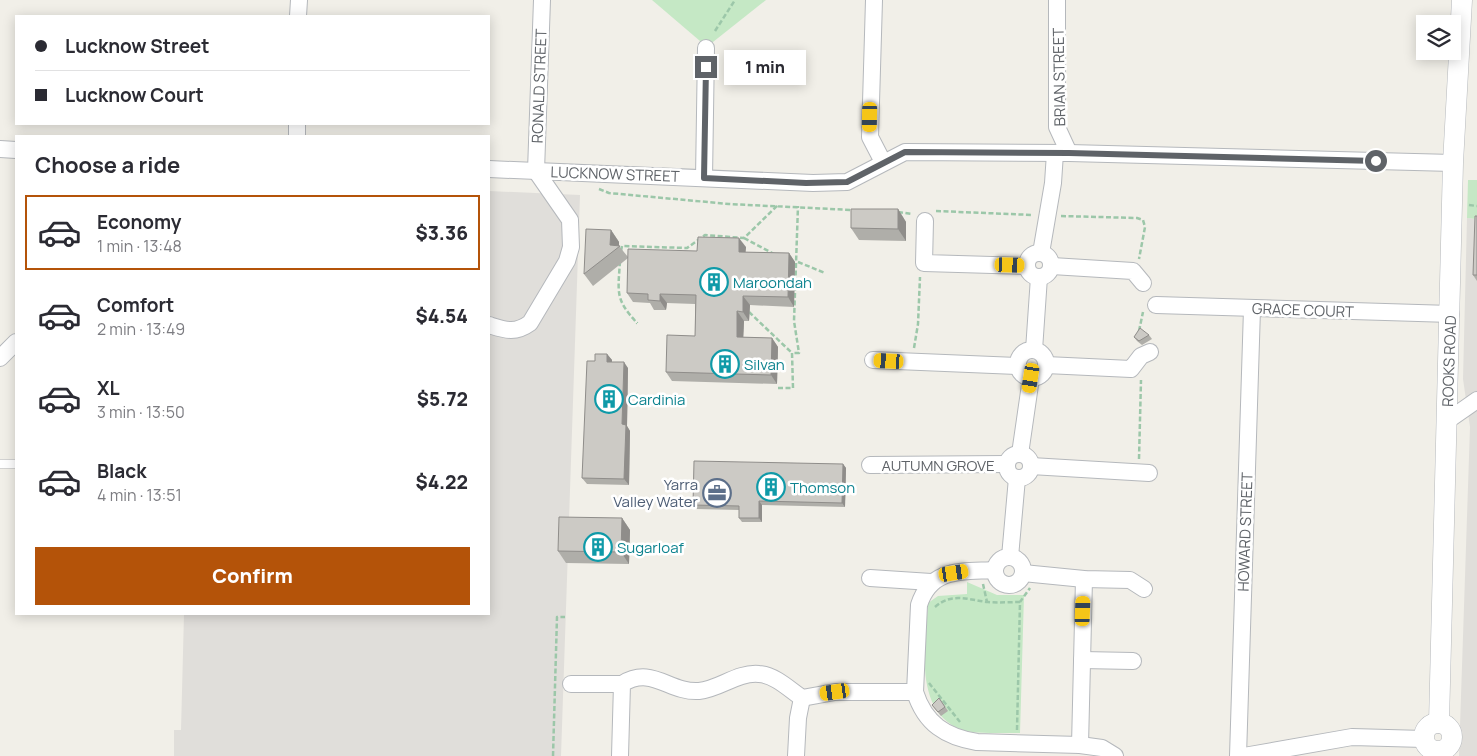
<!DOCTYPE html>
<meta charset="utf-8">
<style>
:root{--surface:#fff;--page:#f7f7f7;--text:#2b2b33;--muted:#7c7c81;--line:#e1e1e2;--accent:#b45309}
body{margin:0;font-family:Manrope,sans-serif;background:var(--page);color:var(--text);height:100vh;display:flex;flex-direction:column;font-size:19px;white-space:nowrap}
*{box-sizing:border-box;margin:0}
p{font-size:16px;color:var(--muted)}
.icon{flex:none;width:28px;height:28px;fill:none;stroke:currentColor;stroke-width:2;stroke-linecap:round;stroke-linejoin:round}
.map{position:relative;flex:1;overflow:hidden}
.side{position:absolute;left:15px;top:135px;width:475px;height:480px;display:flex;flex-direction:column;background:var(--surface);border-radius:0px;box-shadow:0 2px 12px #0003}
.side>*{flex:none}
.hud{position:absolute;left:15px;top:15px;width:475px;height:110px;border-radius:0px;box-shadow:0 2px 12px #0003;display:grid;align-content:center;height:110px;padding:0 20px;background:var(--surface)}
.tools{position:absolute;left:1416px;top:15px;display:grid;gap:10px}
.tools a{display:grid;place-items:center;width:45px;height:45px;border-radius:0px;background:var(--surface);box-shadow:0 2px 12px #0003;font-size:25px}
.end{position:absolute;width:22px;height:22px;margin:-11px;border:6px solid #5f6368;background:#fff;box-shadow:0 0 0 2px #fff}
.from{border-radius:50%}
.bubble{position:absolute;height:35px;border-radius:0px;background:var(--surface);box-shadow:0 2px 12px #0003;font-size:16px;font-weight:800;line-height:35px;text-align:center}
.car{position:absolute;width:15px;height:30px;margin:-15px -8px;border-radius:6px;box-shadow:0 0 4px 1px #0007;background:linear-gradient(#f5c518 24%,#345 0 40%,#f5c518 0 76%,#345 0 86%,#f5c518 0)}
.hud b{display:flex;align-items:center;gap:18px;height:48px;font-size:19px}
.hud b+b{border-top:1px solid var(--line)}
.hud i{width:12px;height:12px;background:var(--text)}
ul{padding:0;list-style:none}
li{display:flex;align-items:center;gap:15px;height:75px;margin:0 10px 8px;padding:0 10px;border:2px solid transparent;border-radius:0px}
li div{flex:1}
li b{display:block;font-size:19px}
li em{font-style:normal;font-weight:800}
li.on{border-color:var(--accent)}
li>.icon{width:45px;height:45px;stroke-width:1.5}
h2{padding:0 20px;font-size:22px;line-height:60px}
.primary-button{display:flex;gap:10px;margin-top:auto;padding:10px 20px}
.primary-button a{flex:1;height:58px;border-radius:0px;background:var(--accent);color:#fff;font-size:20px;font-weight:800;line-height:58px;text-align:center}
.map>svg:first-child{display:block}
.industrial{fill:#e0deda}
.green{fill:#c5e8c5}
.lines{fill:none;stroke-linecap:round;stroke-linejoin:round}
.service-casing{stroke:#b5b8bc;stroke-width:9}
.minor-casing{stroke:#b5b8bc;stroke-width:18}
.tertiary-casing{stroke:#b5b8bc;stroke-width:21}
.path{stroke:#9cc7a9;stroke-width:2.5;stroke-dasharray:5 2.5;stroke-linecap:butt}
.service{stroke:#fff;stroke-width:8}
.minor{stroke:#fff;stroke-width:16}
.tertiary{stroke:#fff;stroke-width:20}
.wall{fill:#afaea9}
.shaded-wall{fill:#8f8d8a}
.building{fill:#cccac5;stroke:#8f8d8a}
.route{stroke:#5f6368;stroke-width:6}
.labels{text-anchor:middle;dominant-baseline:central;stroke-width:5;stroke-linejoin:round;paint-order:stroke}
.street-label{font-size:15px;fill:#5f6368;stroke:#fff}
.culture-label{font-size:15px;fill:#0d838f;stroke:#fff;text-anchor:start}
.service-label{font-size:15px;fill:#4e5e75;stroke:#fff;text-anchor:end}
</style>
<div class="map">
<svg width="1477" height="756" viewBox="0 0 1477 756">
<rect width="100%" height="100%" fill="#f1efe8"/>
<g class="industrial">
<path d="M489,191L580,195L561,756H174V730H181L184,614H489Z"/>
<path d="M1467,218L1477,219V756H1459L1470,427L1463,379Z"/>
</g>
<g class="green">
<path d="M652,0H766L713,42L700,41Z"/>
<path d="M1468,180H1477V219L1467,218Z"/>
<path d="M967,582L997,595H1024L1020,733C1006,733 973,734 962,730C912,711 926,644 928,603L938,596L967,594Z"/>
</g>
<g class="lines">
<defs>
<path id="service" d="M0,464H16"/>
<g id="minor">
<path d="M874,0L870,137L883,162"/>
<path d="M1057,0V127L1069,153"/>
<path d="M298,16L299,0"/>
<path d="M297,136V124"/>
<path d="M0,149L16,150"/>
<path d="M489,169L813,183L847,182L905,152L1069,153L1453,163"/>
<path d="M704,178L706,48"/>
<path d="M925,221L924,263L1027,266"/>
<path d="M1041,253L1053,183L1055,153"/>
<circle cx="1039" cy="265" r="12"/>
<path d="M1052,266L1133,271L1143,283"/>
<path d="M1156,305L1451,314"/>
<path d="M489,325C505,330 515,334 530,323L567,261L571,247L570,220L536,171L542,0"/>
<circle cx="1032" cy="364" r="14"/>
<path d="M1034,350L1039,277"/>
<path d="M0,358L16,342"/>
<path d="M873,360L1017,366"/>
<path d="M1046,365L1131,369L1141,356L1150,352"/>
<path d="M1447,421L1477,400"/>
<circle cx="1019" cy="466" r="12"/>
<path d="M1020,454L1031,378"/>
<path d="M870,465L1007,464"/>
<path d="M1031,466L1149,473"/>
<path d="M1010,557L1017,478"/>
<circle cx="1009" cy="571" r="14"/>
<path d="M995,570C962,572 931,567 919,605L915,692C925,724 946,737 977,742L1080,745L1102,748L1115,756"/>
<path d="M1023,573L1084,579L1130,580L1144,589"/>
<path d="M870,578L931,582"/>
<path d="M1082,660L1133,661"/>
<path d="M571,684H622"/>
<path d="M1080,745L1084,579"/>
<path d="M620,756L622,684C652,665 669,693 699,691C720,689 737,672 759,674C775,675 789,689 802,698L835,692H915"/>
<path d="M796,756L798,718L802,698"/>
<path d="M1238,756L1252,309"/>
<path d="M1244,756L1352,737L1424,739"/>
</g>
<g id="tertiary">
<circle cx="1438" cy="737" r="14"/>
<path d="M1439,723L1453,163L1462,0"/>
</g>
</defs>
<use href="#service" class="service-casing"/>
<use href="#minor" class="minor-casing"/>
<use href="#tertiary" class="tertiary-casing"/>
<g class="path">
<path d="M715,31L735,0"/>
<path d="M599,189L609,193L729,204L852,210"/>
<path d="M1469,205L1477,206"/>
<path d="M936,211L1033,215"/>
<path d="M898,212L912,214"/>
<path d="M1061,216L1137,218L1143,220L1145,227L1139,259"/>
<path d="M744,238L774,254"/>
<path d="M621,251L622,246L687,248L705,235L744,238L778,205"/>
<path d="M620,261C618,293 615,299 637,323"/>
<path d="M798,262L825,273"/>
<path d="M749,312L792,353"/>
<path d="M1139,331L1143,312"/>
<path d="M914,348L918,324L920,277"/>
<path d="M778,388H793L792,353H799L794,321L798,206"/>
<path d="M1139,459L1141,380"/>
<path d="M983,584L987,602"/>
<path d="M935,607C952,592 968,600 988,602C999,603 1010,602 1020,602"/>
<path d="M929,683L960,722"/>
<path d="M1017,730L1020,602L1030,588"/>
<path d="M553,756L557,617H565"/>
</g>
<use href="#service" class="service"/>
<use href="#minor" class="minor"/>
<use href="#tertiary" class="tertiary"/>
</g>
<g class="wall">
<path d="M898,209L906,222V241L859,240L851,228Z"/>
<path d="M1477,216V281L1473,275Z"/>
<path d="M611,230L619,242V246L628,257L697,251L746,247L745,252L789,253L795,262L794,307L750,305L749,321H744L743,337L772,338L778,347L777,384L672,381L666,372L695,336V304L667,303L666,310H654L650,303L633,302L627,293L628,258L593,286L584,274Z"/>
<path d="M1149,335L1152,339L1142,345L1137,341L1134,337Z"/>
<path d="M607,354L612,360V362L628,368L627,426L630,431L629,485L587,484L582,478Z"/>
<path d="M843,464L846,468L845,507L762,505V522H742L739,518V510L696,509L693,505Z"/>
<path d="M622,518L630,530L629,564L566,563L558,551Z"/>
<path d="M939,698L948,711L941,716L932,705Z"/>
</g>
<g class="shaded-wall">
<path d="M898,209L906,222V241L898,229Z"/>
<path d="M611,230L619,242V246L610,245Z"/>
<path d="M739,238L746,247L745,261L739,252Z"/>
<path d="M789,253L795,262L794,307L788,297Z"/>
<path d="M660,294L667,303L666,310L660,301Z"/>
<path d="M743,296L750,305L749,321L743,312Z"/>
<path d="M737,311L744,321L743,346L737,337Z"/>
<path d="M772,338L778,347L777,384L771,375Z"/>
<path d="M607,354L612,360L611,368L607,362Z"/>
<path d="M624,362L628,368L627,426L630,431L629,485L624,479L622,424Z"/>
<path d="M843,464L846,468L845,507L842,503Z"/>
<path d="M759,501L762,505V522L759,518Z"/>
<path d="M622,518L630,530L629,564L621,552Z"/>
</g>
<g class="building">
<path d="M851,209H898V229L851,228Z"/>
<path d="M1475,216H1477V275H1473Z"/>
<path d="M586,229L611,230L610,245L620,246L584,274Z"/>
<path d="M698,237L739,238V252L789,253L788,297L743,296V312L737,311V337L772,338L771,375L666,372L667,335L695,336L696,295L660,294V301L648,300V294L627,293L628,249L697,251Z"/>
<path d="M1140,328L1149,335L1139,341L1134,337Z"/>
<path d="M595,354H607V362H624L622,424L626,425L624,479L582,478L587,361H595Z"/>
<path d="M694,461L843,464L842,503L759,501V518H739V506L693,505Z"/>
<path d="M559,517L622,518L621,552L558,551Z"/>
<path d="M939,698L945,707L938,712L932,705Z"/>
</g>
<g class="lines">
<path class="route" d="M706,67L704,178L806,183L847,182L905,152L1069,153L1376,161"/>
</g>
<defs>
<symbol id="building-ring" viewBox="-11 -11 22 22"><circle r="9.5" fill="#fff" stroke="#0f9aa8" stroke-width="1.5"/><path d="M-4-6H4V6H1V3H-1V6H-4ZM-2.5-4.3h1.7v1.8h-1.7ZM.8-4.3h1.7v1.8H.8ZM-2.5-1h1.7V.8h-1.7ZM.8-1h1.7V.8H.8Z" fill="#0f9aa8"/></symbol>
<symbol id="office-ring" viewBox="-11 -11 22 22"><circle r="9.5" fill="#fff" stroke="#5c6f8a" stroke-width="1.5"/><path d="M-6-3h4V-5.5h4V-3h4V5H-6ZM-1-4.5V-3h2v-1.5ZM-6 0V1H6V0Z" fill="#5c6f8a"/></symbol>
</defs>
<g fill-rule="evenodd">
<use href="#building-ring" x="698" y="266" width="32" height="32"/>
<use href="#building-ring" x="709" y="348" width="32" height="32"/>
<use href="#building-ring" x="593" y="383" width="32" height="32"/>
<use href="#building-ring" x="755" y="471" width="32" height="32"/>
<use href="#office-ring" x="701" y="477" width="32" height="32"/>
<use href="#building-ring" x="582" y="531" width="32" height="32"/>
</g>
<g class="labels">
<g class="street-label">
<text transform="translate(1059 77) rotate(-91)">BRIAN STREET</text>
<text transform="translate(539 86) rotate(-88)">RONALD STREET</text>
<text transform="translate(615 174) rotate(2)">LUCKNOW STREET</text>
<text transform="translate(1303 310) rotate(2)">GRACE COURT</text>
<text transform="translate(1449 361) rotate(-88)">ROOKS ROAD</text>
<text x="938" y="465">AUTUMN GROVE</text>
<text transform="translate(1245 532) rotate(-88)">HOWARD STREET</text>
</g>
<g class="culture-label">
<text x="733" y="282">Maroondah</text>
<text x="744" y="364">Silvan</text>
<text x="628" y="399">Cardinia</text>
<text x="790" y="487">Thomson</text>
<text x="617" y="547">Sugarloaf</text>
</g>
<g class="service-label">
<text x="698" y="484">Yarra<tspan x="698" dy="17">Valley Water</tspan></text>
</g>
</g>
</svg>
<div class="tools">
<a><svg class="icon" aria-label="layers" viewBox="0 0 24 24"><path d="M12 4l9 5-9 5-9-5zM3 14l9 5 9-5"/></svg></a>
</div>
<i class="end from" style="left:1376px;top:161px"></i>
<i class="end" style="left:706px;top:67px"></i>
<div class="bubble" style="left:724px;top:50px;width:82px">1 min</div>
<i class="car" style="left:870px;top:117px;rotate:181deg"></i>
<i class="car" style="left:1010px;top:265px;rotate:92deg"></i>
<i class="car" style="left:889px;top:361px;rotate:273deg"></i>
<i class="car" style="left:1031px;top:378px;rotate:189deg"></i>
<i class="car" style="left:954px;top:573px;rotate:81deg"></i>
<i class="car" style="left:1083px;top:611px;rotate:2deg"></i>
<i class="car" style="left:835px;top:692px;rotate:262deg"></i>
<div class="hud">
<b><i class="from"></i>Lucknow Street</b>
<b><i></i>Lucknow Court</b>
</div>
<section class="side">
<h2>Choose a ride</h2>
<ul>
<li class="on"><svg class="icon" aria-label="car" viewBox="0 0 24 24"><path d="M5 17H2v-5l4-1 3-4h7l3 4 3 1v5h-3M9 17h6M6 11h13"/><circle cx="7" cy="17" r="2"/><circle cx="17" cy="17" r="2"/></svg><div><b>Economy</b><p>1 min · 13:48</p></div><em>$3.36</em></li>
<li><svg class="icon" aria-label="car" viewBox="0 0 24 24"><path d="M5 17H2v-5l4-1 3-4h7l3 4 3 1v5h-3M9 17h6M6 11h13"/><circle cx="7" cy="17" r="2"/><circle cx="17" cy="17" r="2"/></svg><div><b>Comfort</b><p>2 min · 13:49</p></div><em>$4.54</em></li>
<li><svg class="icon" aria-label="car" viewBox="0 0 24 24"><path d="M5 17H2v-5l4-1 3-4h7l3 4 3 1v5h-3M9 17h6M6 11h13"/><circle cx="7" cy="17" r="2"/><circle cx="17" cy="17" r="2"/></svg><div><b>XL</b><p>3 min · 13:50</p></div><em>$5.72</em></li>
<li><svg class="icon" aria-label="car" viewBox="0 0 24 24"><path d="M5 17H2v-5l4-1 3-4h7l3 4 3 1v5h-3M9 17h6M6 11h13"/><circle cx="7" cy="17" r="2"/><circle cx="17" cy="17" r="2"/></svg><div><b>Black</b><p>4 min · 13:51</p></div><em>$4.22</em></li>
</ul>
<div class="primary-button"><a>Confirm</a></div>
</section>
</div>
